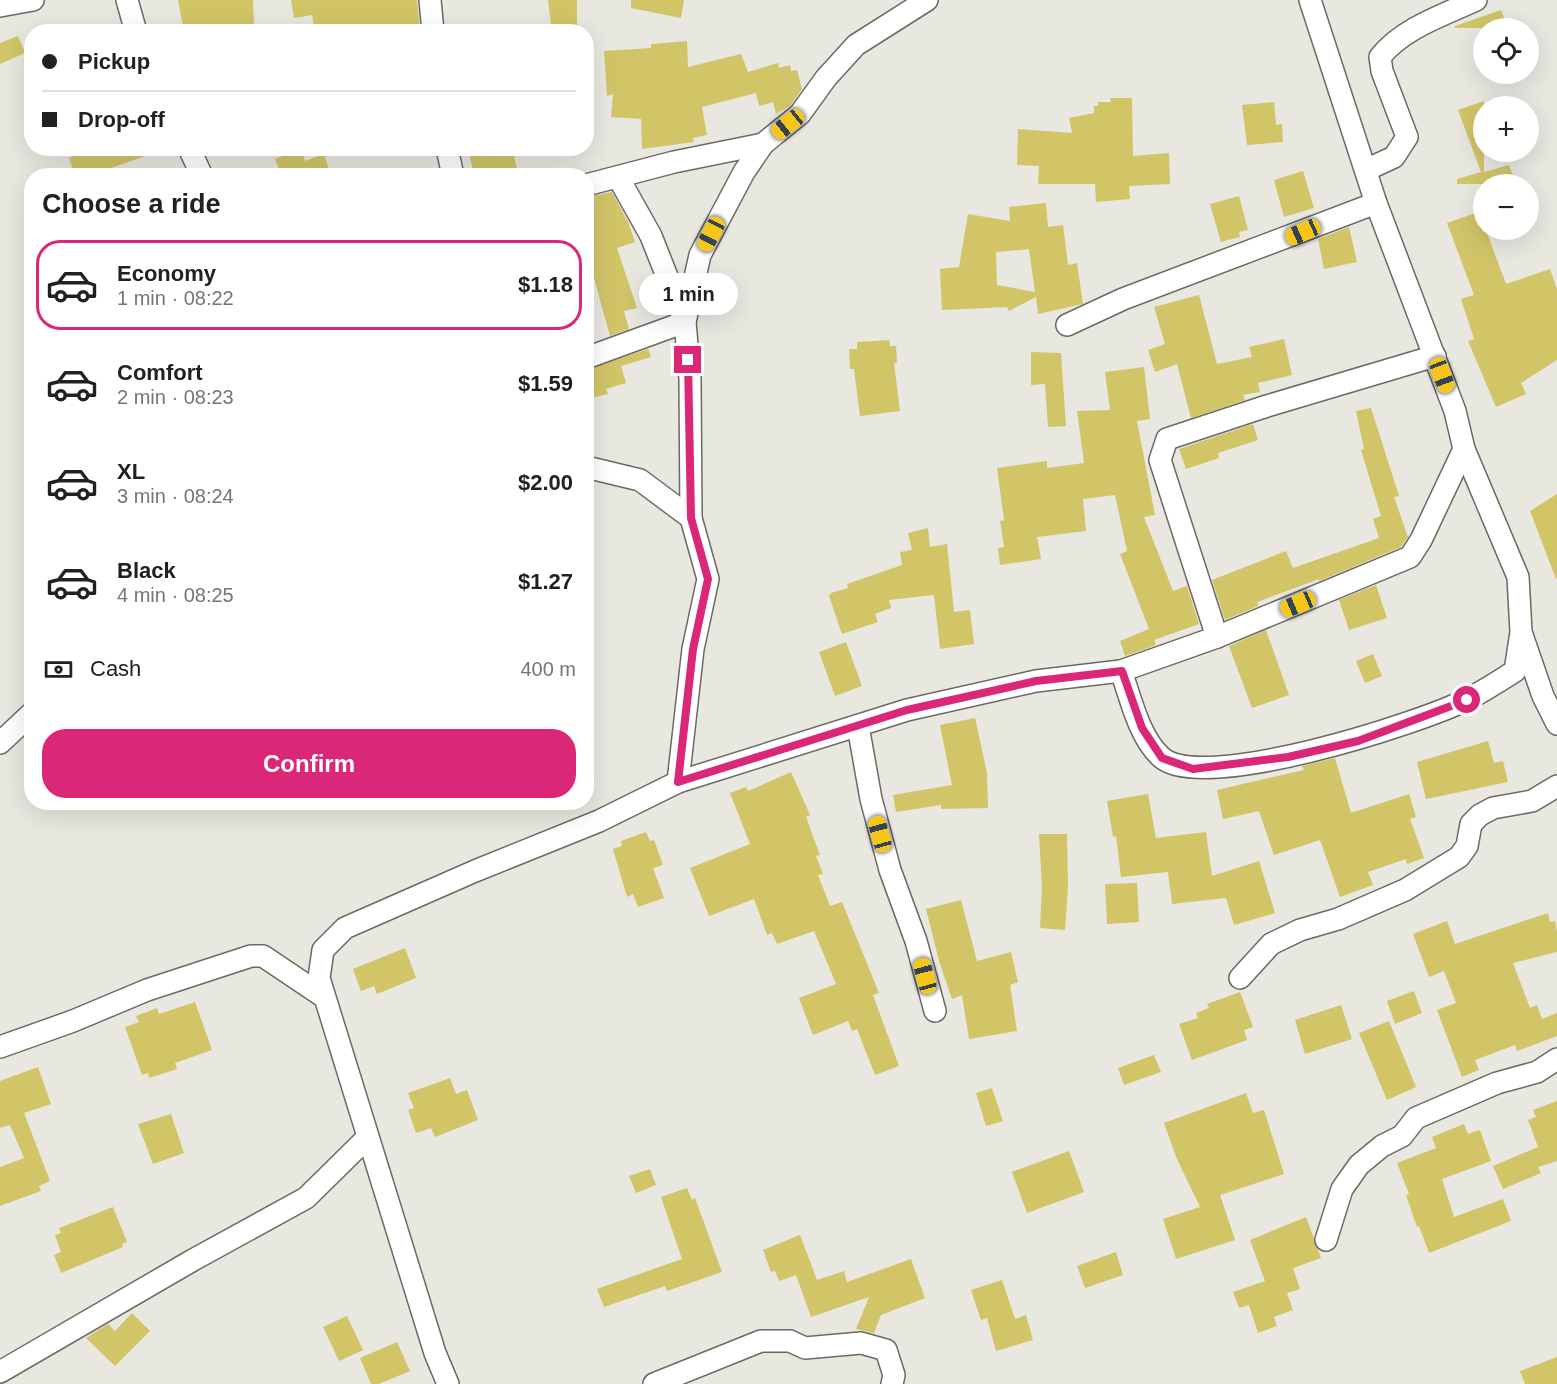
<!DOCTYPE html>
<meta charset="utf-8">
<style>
:root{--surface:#fff;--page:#f6f6f6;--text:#202124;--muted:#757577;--line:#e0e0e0;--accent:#db2777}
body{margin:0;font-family:Arial,sans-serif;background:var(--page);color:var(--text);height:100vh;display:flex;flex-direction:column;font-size:22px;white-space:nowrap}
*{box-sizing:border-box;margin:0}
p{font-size:20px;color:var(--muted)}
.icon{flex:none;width:33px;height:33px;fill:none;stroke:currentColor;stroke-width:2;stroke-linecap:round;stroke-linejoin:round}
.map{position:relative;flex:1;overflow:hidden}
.sheet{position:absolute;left:24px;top:168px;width:570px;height:642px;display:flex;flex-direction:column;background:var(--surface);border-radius:24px;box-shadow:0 6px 24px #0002}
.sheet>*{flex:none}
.top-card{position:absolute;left:24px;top:24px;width:570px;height:132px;border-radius:24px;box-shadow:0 6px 24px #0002;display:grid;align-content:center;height:132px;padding:0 18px;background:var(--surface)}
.fabs{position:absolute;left:1473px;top:18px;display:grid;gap:12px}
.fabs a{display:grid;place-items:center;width:66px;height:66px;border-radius:50%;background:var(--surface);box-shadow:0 6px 24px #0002;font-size:30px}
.end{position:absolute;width:27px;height:27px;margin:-14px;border:8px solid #db2777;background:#fff;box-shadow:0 0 0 3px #fff}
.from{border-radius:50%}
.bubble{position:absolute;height:42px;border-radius:21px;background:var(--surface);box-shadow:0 6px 24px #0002;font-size:20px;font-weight:800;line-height:42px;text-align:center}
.car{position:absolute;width:18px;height:36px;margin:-18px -9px;border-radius:8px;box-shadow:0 0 4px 2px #0007;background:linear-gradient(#f5c518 24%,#345 0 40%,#f5c518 0 76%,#345 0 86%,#f5c518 0)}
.top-card b{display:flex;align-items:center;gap:21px;height:57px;font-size:22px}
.top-card b+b{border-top:2px solid var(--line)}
.top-card i{width:15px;height:15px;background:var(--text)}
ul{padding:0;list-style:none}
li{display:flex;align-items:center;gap:18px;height:90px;margin:0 12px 9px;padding:0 6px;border:3px solid transparent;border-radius:24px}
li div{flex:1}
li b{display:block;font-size:22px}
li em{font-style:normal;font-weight:800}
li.active{border-color:var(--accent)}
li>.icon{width:54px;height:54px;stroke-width:1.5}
h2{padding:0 18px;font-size:27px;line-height:72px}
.pay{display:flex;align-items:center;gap:15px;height:66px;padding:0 18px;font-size:22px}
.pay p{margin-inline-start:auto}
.button{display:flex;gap:12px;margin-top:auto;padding:12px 18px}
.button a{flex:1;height:69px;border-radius:24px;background:var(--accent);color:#fff;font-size:24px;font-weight:800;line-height:69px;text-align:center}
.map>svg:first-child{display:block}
.building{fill:#d1c568;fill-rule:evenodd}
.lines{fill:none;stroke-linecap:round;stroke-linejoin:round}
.minor-casing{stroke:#6a6a63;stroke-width:24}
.minor{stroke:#fff;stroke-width:21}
.route{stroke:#db2777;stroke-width:8}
</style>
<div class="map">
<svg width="1557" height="1384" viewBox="0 0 1557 1384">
<rect width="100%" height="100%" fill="#e8e7e0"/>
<g class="building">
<path d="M178,0H253L254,24H249V32H184Z"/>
<path d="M291,0H417L420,32H315L312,15L294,18Z"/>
<path d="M548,0H577V32H552Z"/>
<path d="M631,0H684L681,18L631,8Z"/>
<path d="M1501,10L1508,28H1455V26Z"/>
<path d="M18,36L25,53L0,64V43Z"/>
<path d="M687,41L688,67L741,54L748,72L778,63L779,68L790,65L791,71L797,70L802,89L791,105L776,114L773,102L759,106L756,93L702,107L707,135L693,138L694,142L642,149L641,119L611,117L613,94L607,96L604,51L651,48V44Z"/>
<path d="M1110,98H1132L1133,156L1169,153L1170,184L1129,186L1130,199L1096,202L1095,184H1038L1039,166L1017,165L1018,129L1072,133L1069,118L1094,113V106H1098V102H1111Z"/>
<path d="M1484,101V172L1509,165L1516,184H1457V179L1481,172L1458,110Z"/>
<path d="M1274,102L1276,125L1282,124L1283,142L1247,145L1242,105Z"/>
<path d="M93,148H158L159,151L89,176H75L69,158Z"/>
<path d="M468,148H512L518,173L474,176Z"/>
<path d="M301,149L305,161L324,154L331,176H270L279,170L275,159Z"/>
<path d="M1303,171L1314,208L1284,217L1274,180Z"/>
<path d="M612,192L628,222L635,242L617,248L637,308L624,311L629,329L610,336L586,249V197Z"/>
<path d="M1239,196L1248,230L1239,232L1240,237L1221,242L1210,204Z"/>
<path d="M1046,203L1048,227L1063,225L1068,265L1077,263L1083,304L1038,314L1036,297L1009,311L1007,307L942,310L940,269L959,267L968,214L1010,221L1009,207ZM1029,249L1035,292L997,285L996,252Z"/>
<path d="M1484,210V230H1486L1506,284L1550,269L1557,289V360L1521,383L1526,394L1496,407L1468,341L1474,339L1461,299L1474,295L1447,223Z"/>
<path d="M1349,227L1357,262L1324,269L1318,239Z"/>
<path d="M1199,295L1217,364L1252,357L1249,347L1284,339L1292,375L1258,383L1260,392L1243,395L1245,400L1191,418L1177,364L1155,372L1148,350L1165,344L1154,307Z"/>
<path d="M889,340L890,346H896L897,363H894L900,411L860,416L854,369H850L849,349H857V342Z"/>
<path d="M648,349L651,357L621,366L626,383L606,389L608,394L586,399V370Z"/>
<path d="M1031,352L1061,353L1066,426L1048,427L1045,384L1031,385Z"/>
<path d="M1144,367L1150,419L1137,421L1155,515L1144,517L1173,591L1187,586L1199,624L1154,640L1156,645L1125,656L1120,641L1149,629L1120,554L1127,551L1115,495L1083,499L1086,531L1037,537L1041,559L1000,565L998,548L1004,547L1000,521L1004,520L997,468L1047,461V468L1084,463L1077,411L1110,410L1105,372Z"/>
<path d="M1371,408L1399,496L1394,497L1408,537L1401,547L1319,581V579L1257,602L1258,606L1225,620L1212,580L1286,551L1293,568L1379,538L1373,519L1381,516L1361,450L1364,449L1356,411Z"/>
<path d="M1253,424L1258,440L1218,453L1219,458L1186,469L1179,449Z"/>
<path d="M1557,494V578L1556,579L1530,511Z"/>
<path d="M928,528L930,547L947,544L954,612L970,610L974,644L940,649L934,595L889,600L891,608L875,614L878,622L842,634L829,596L831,593L848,588L847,584L902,565L900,552L912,550L908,533Z"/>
<path d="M1376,585L1387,618L1349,630L1339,600Z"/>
<path d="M1266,630L1289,695L1252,708L1229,646Z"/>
<path d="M846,642L862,686L835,696L819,652Z"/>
<path d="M1373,654L1382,676L1365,683L1356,661Z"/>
<path d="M975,718L987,773L988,808L941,809V805L896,812L893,795L952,785L940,725Z"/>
<path d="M1488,741L1494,763L1503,761L1508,782L1426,799L1417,762Z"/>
<path d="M1335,758L1351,813L1409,794L1416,817L1410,819L1424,858L1407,864L1406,859L1368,872L1373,885L1340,897L1320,840L1274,855L1259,811L1223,819L1217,790L1304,770L1302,766Z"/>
<path d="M791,772L810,815L806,817L820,855L816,856L823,874L818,875L830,906L842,902L879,993L873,995L899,1066L875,1075L857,1029L852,1031L848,1021L813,1035L799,998L836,984L814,931L777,944L772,933L767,935L754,899L709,916L690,868L750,844L730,793L746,787L748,791Z"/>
<path d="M1148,794L1156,838L1206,832L1212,876L1259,861L1275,913L1234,925L1226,898L1172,904L1168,872L1121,877L1116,836L1113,837L1107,801Z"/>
<path d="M646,832L650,841L654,840L663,865L653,868L664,898L638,907L633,894L627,897L613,849L622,846L621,841Z"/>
<path d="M1039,834H1067L1068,887L1065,930L1040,928L1042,888Z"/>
<path d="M1137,883L1139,922L1107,924L1105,884Z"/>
<path d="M961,900L977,961L1011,952L1018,982L1010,985L1017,1031L969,1039L962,995L952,999L939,961L926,909Z"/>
<path d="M1548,913L1550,922L1555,921L1557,931V952L1513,963L1530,1008L1537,1005L1542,1019L1557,1013V1036L1517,1051L1515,1045L1475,1060L1479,1070L1462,1077L1437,1010L1456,1003L1444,971L1429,977L1413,934L1447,921L1455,944Z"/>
<path d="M405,948L416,978L377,994L374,986L361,991L353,969Z"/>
<path d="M1414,991L1422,1013L1395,1024L1387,1001Z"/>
<path d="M1240,992L1253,1027L1244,1030L1247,1040L1192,1060L1179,1024L1198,1018L1196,1013L1209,1008L1207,1004Z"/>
<path d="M195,1002L212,1050L175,1063L177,1069L149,1078L148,1073L142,1075L125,1027L139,1022L136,1016L157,1008L159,1014Z"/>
<path d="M1341,1005L1352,1039L1305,1054L1295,1020Z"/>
<path d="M1389,1021L1416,1087L1387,1100L1359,1033Z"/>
<path d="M1154,1055L1161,1072L1124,1085L1118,1068Z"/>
<path d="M38,1067L51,1104L24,1113L50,1181L39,1186L41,1191L0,1206V1167L24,1158L10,1125L0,1128V1081Z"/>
<path d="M450,1078L456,1094L467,1090L478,1120L435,1137L431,1128L416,1133L408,1110L414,1108L408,1093Z"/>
<path d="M992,1088L1003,1121L986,1126L976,1093Z"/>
<path d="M1246,1093L1253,1113L1264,1110L1284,1174L1220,1195L1235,1240L1176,1259L1163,1219L1200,1207L1177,1159L1164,1123Z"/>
<path d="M1557,1101V1161L1538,1167L1541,1173L1503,1189L1493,1166L1538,1147L1528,1120L1536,1117L1533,1110Z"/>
<path d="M171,1114L184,1153L153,1164L138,1124Z"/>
<path d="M1464,1124L1468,1134L1480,1130L1491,1161L1442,1179L1454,1217L1503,1199L1511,1221L1429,1253L1419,1226L1417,1227L1406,1195L1409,1194L1397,1163L1436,1148L1432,1137Z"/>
<path d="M1069,1151L1084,1192L1027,1213L1012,1172Z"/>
<path d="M650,1169L656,1185L636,1193L629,1176Z"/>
<path d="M687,1188L692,1200L695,1198L722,1272L667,1291L665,1286L604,1307L597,1289L682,1259L661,1197Z"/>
<path d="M113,1207L127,1242L122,1244L123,1247L61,1273L54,1255L61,1252L55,1235L61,1233L59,1228Z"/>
<path d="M1306,1217L1321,1258L1293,1268L1300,1289L1287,1293L1293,1310L1274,1317L1277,1326L1258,1333L1249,1305L1239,1308L1233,1292L1265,1281L1250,1240Z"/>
<path d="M800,1235L817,1280L844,1271L847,1282L911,1259L925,1298L881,1315L874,1333L856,1329L869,1297L811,1317L796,1275L779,1281L775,1271L771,1272L763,1250Z"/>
<path d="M1116,1252L1123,1275L1085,1288L1077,1266Z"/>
<path d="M1002,1280L1015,1319L1026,1315L1033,1340L996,1351L987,1318L981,1320L971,1290Z"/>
<path d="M132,1313L150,1331L115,1366L86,1338L108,1324L115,1331Z"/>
<path d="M347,1316L363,1350L339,1361L323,1327Z"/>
<path d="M397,1342L410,1371L379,1384H371L360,1358Z"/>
<path d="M1557,1357V1384H1525L1520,1371Z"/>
</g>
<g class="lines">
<defs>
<g id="minor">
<path d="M127,0L136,32"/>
<path d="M430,0L433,32"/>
<path d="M0,6L33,0"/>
<path d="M189,148L202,176"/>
<path d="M447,148L453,176"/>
<path d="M1366,170L1394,157L1407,137L1382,71L1380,57C1403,28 1444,15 1476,0"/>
<path d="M586,185L674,162L763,144"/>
<path d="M1067,325L1123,299L1376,203"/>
<path d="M586,358L685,322L651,236L618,177"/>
<path d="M586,467L640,480L691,518"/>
<path d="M1522,635L1543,696L1557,724"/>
<path d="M1217,637L1160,460L1167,439L1267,406L1435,356"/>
<path d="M1121,671C1131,699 1139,737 1161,757C1201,794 1421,723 1468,699C1484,691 1499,681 1515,671L1521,632L1518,577L1464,449"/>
<path d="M858,726L871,799L890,870L916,941L935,1011"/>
<path d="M0,743L32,713"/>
<path d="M678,782L693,649L708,579L691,518L690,379L685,322L700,255L744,172L763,144L800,114L826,78L856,45L927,0"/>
<path d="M1240,978L1271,944L1300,930L1338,919L1405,890L1459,857L1467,846L1471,824L1480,815L1493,808L1532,801L1557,786"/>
<path d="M0,1047L73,1021L147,990L251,956H263L324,997"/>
<path d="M1326,1240L1342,1189L1359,1165L1382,1146L1402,1136L1416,1118L1497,1083L1537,1072L1557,1059"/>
<path d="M0,1372L193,1260L306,1198L368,1137"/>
<path d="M448,1384L435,1353L319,978L323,950L345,928L475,871L599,821L678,782L907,710L1036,681L1121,671L1217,637L1410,557L1421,540L1464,449L1455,411L1376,203L1310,0"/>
<path d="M654,1384L761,1341H790L805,1348L861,1343L886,1350L894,1375L892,1384"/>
</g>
</defs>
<use href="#minor" class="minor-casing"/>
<use href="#minor" class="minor"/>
</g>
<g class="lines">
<path class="route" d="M688,360L691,518L708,579L693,649L678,782L907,710L1036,681L1122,671L1142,728L1162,758L1193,769L1288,757L1358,741L1467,700"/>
</g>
</svg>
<div class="fabs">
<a><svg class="icon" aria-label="locate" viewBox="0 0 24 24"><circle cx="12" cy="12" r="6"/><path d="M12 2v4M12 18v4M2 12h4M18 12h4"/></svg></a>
<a>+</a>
<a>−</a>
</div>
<i class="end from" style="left:1467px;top:700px"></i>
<i class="end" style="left:688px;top:360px"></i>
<div class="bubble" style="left:639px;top:273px;width:99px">1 min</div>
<i class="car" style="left:788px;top:124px;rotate:231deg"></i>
<i class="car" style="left:1303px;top:232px;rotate:246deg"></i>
<i class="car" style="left:711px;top:234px;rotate:208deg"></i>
<i class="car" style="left:1442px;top:375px;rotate:159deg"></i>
<i class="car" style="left:1298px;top:604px;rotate:247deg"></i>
<i class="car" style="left:880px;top:834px;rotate:345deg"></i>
<i class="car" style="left:925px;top:976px;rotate:345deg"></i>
<div class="top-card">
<b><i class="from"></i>Pickup</b>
<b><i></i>Drop-off</b>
</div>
<section class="sheet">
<h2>Choose a ride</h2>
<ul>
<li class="active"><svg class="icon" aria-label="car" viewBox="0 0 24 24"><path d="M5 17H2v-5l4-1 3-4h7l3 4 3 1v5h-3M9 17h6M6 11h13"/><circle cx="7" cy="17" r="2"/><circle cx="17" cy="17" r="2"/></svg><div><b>Economy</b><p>1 min · 08:22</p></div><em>$1.18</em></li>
<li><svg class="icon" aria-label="car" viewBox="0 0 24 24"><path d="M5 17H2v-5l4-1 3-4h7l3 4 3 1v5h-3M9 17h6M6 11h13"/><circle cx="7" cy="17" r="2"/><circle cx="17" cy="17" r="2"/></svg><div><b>Comfort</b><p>2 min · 08:23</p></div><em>$1.59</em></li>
<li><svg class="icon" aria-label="car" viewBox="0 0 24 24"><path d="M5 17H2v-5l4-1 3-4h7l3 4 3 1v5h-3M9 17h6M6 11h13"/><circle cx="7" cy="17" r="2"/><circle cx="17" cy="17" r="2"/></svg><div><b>XL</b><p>3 min · 08:24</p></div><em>$2.00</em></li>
<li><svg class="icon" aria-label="car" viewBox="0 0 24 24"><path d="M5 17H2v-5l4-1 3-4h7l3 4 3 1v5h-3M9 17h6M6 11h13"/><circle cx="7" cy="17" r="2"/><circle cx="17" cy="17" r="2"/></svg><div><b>Black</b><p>4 min · 08:25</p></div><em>$1.27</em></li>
</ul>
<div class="pay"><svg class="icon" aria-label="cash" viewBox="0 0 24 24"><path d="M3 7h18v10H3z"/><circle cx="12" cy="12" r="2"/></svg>Cash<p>400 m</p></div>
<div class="button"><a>Confirm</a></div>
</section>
</div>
